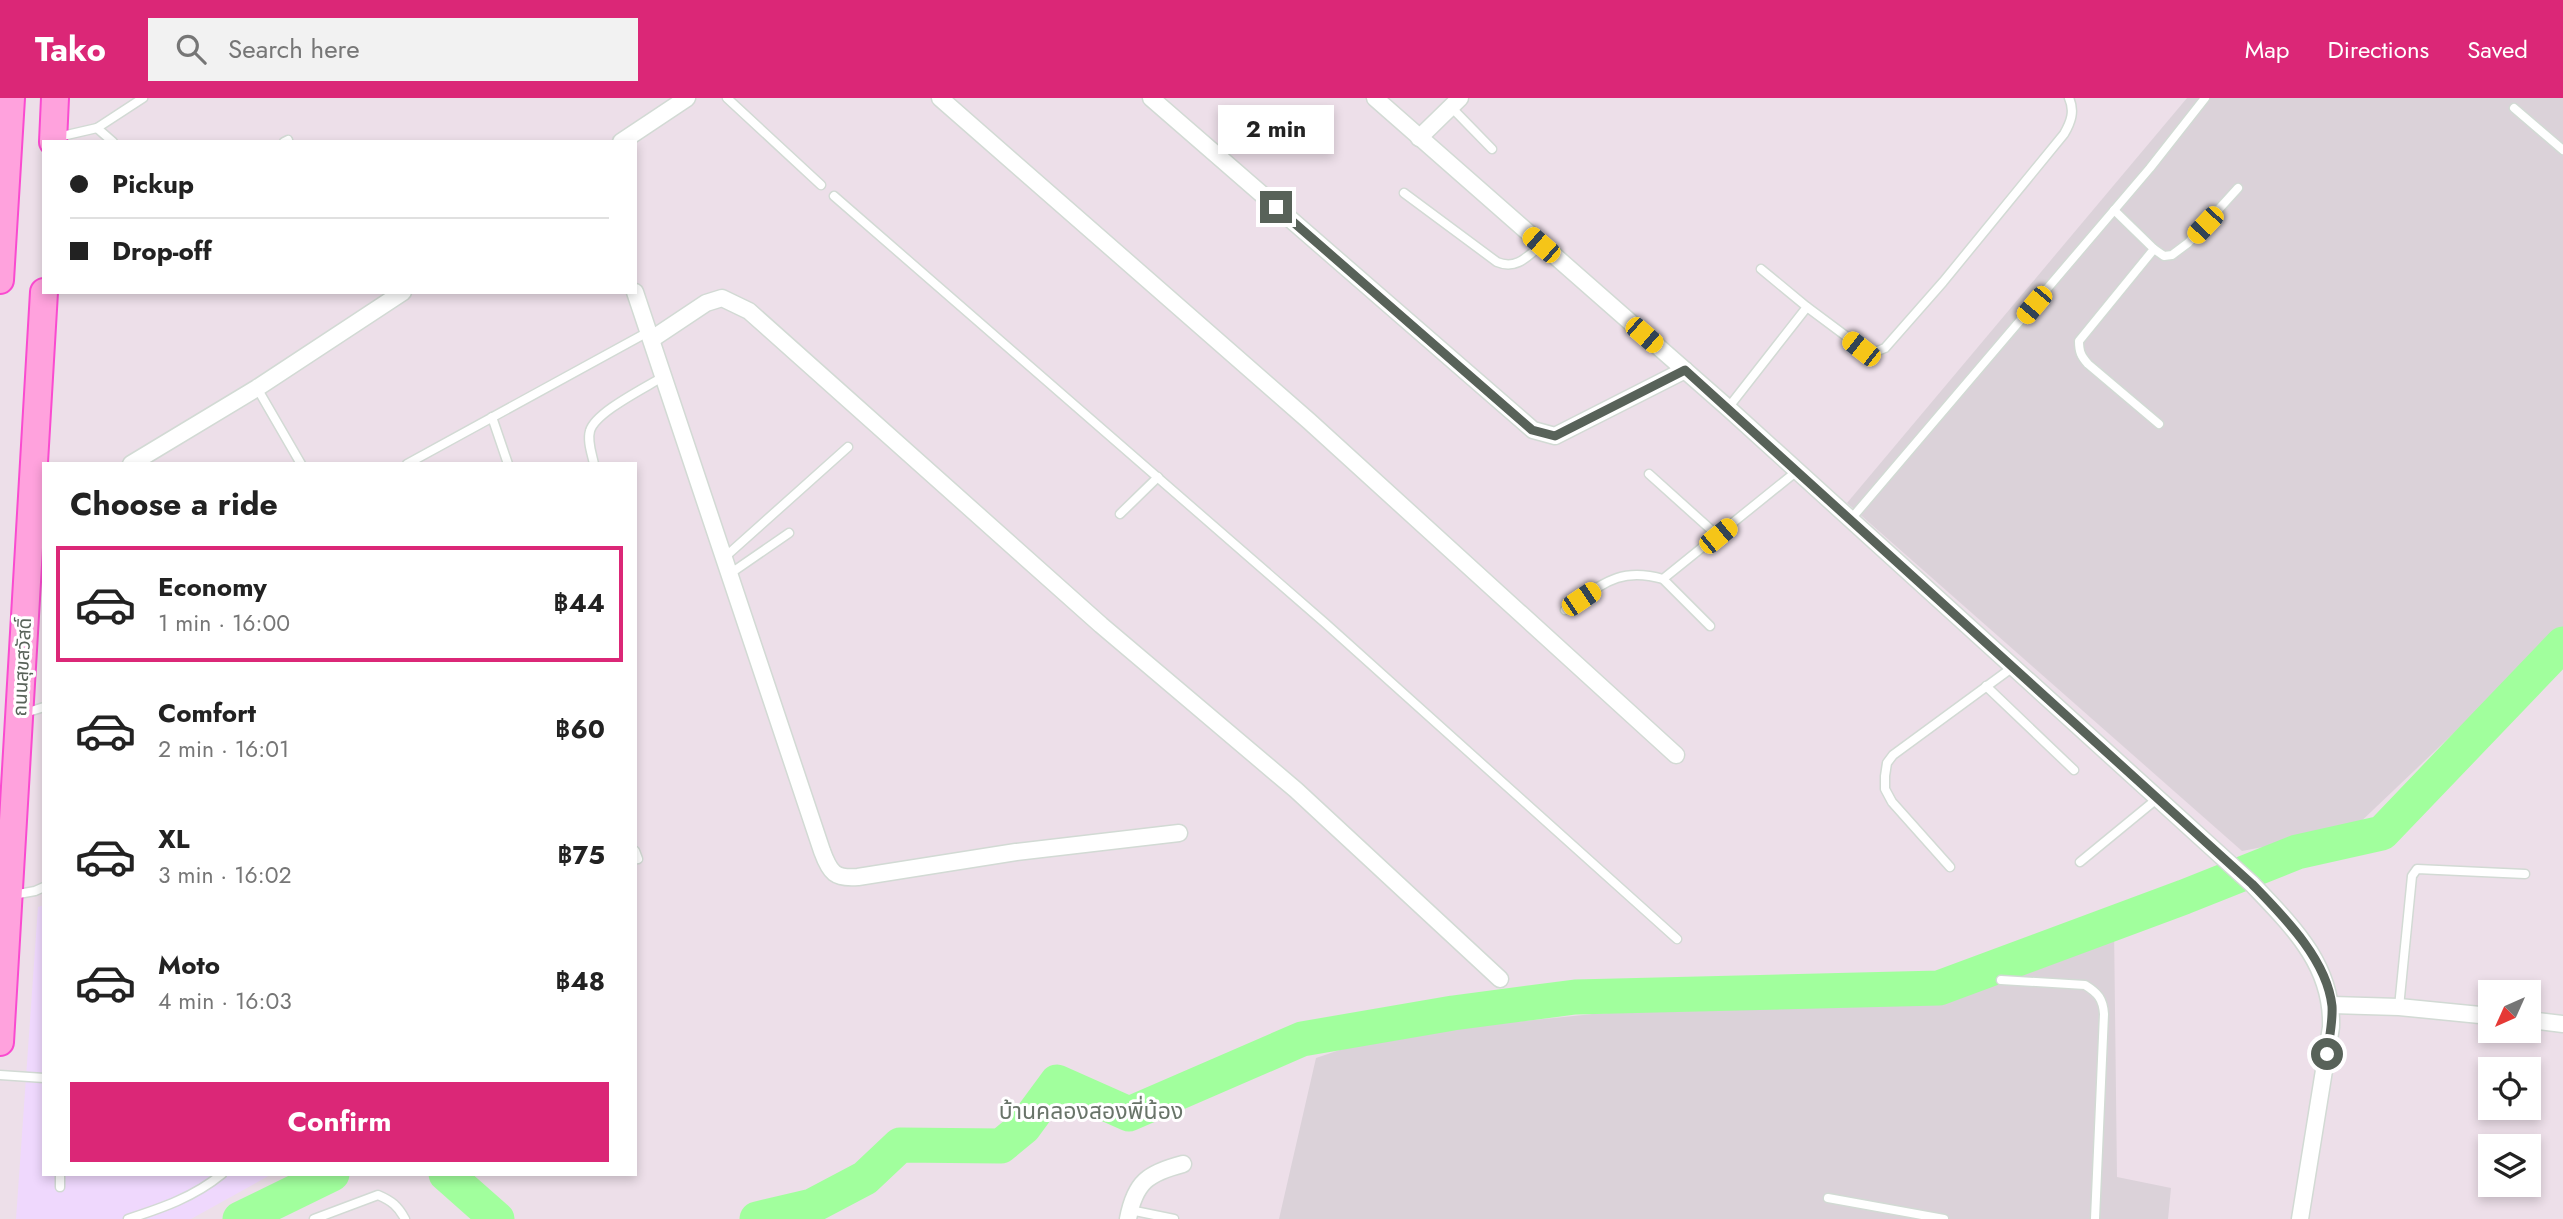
<!DOCTYPE html>
<meta charset="utf-8">
<style>
:root{--surface:#fff;--page:#f2f2f2;--text:#222;--muted:#767676;--line:#e0e0e0;--accent:#db2777}
body{margin:0;font-family:Jost,"Noto Sans Thai",sans-serif;background:var(--page);color:var(--text);height:100vh;display:flex;flex-direction:column;font-size:26px;white-space:nowrap}
*{box-sizing:border-box;margin:0}
p{font-size:23px;color:var(--muted)}
.icon{flex:none;width:38px;height:38px;fill:none;stroke:currentColor;stroke-width:2;stroke-linecap:round;stroke-linejoin:round}
.map{position:relative;flex:1;overflow:hidden}
.sheet{position:absolute;left:42px;top:364px;width:595px;height:714px;display:flex;flex-direction:column;background:var(--surface);border-radius:0px;box-shadow:0 4px 10px #0003}
.sheet>*{flex:none}
.hud{position:absolute;left:42px;top:42px;width:595px;height:154px;border-radius:0px;box-shadow:0 4px 10px #0003;display:grid;align-content:center;height:154px;padding:0 28px;background:var(--surface)}
.needle{width:46px;rotate:225deg}
.buttons{position:absolute;left:2478px;top:882px;display:grid;gap:14px}
.buttons a{display:grid;place-items:center;width:63px;height:63px;border-radius:0px;background:var(--surface);box-shadow:0 4px 10px #0003;font-size:35px}
.end{position:absolute;width:32px;height:32px;margin:-16px;border:9px solid #586259;background:#fff;box-shadow:0 0 0 4px #fff}
.from{border-radius:50%}
.bubble{position:absolute;height:49px;border-radius:0px;background:var(--surface);box-shadow:0 4px 10px #0003;font-size:23px;font-weight:700;line-height:49px;text-align:center}
.car{position:absolute;width:21px;height:42px;margin:-21px -10px;border-radius:9px;box-shadow:0 0 5px 2px #0007;background:linear-gradient(#f5c518 24%,#345 0 40%,#f5c518 0 76%,#345 0 86%,#f5c518 0)}
.hud b{display:flex;align-items:center;gap:24px;height:66px;font-size:26px}
.hud b+b{border-top:2px solid var(--line)}
.hud i{width:18px;height:18px;background:var(--text)}
ul{padding:0;list-style:none}
li{display:flex;align-items:center;gap:21px;height:116px;margin:0 14px 10px;padding:0 14px;border:4px solid transparent;border-radius:0px}
li div{flex:1}
li b{display:block;font-size:26px}
li em{font-style:normal;font-weight:700}
li.active{border-color:var(--accent)}
li>.icon{width:63px;height:63px;stroke-width:1.5}
h2{padding:0 28px;font-size:32px;line-height:84px}
.button{display:flex;gap:14px;margin-top:auto;padding:14px 28px}
.button a{flex:1;height:80px;border-radius:0px;background:var(--accent);color:#fff;font-size:28px;font-weight:700;line-height:80px;text-align:center}
header{display:flex;align-items:center;gap:42px;box-sizing:border-box;height:98px;padding:0 35px;background:var(--accent);color:#fff}
header strong{font-size:33px}
nav{display:flex;gap:38px;margin-inline-start:auto;font-size:24px}
.search{width:490px;height:63px;background:var(--page);display:flex;align-items:center;gap:18px;box-sizing:border-box;padding:0 24px;border-radius:0px;color:var(--muted);font-size:26px}
.map>svg:first-child{display:block}
.industrial{fill:#dbd2d9}
.medical{fill:#efd8fd}
.lines{fill:none;stroke-linecap:round;stroke-linejoin:round}
.river{stroke:#a1ff9d;stroke-width:35}
.lane-casing{stroke:#d2dad4;stroke-width:11}
.street-casing{stroke:#d2dad4;stroke-width:19}
.primary-casing{stroke:#fa4bd0;stroke-width:30}
.lane{stroke:#fff;stroke-width:8}
.street{stroke:#fff;stroke-width:16}
.primary{stroke:#ffa2dd;stroke-width:26}
.route{stroke:#586259;stroke-width:9}
.labels{text-anchor:middle;dominant-baseline:central;stroke-width:6;stroke-linejoin:round;paint-order:stroke}
.street-label{font-size:19px;fill:#586259;stroke:#fff}
.quarter-label{font-size:23px;fill:#697469;stroke:#fff}
</style>
<header>
<strong>Tako</strong>
<div class="search"><svg class="icon" aria-label="search" viewBox="0 0 24 24"><circle cx="10" cy="10" r="6"/><path d="M15 15l6 6"/></svg>Search here</div>
<nav><a>Map</a><a>Directions</a><a>Saved</a></nav>
</header>
<div class="map">
<svg width="2563" height="1121" viewBox="0 0 2563 1121">
<rect width="100%" height="100%" fill="#eddfe9"/>
<g class="industrial">
<path d="M2187,0H2563V531L2352,732L2242,753L1847,405Z"/>
<path d="M2114,827L2117,1079L2171,1090L2168,1121H1279L1316,960L1384,937L1593,916L1867,899L1984,873Z"/>
</g>
<path class="medical" d="M44,807V1076H272L191,1121H16L38,809Z"/>
<g class="lines">
<g class="river">
<path d="M446,1076L497,1121"/>
<path d="M240,1121L332,1076"/>
<path d="M757,1121L812,1108L865,1080L900,1047L1001,1048L1024,1029L1057,984L1129,1016L1302,941L1453,915L1575,899L1939,890L2184,799L2297,754L2382,735L2563,546"/>
</g>
<defs>
<g id="lane">
<path d="M727,0L821,87"/>
<path d="M1451,9L1492,51"/>
<path d="M2514,10L2563,52"/>
<path d="M97,30L113,44"/>
<path d="M58,39L97,30L143,0"/>
<path d="M284,44L288,42"/>
<path d="M1404,95L1497,164C1516,172 1527,159 1541,147"/>
<path d="M834,98L1325,525L1677,841"/>
<path d="M2114,112L2154,151L2079,243C2079,254 2081,258 2088,266L2159,326"/>
<path d="M2154,151L2164,158L2172,157L2188,145L2238,90"/>
<path d="M1761,171L1807,209"/>
<path d="M257,290L301,366"/>
<path d="M1728,310L1807,209L1870,256L1885,250L1943,184L2064,36C2071,24 2075,13 2069,0"/>
<path d="M492,319L508,366"/>
<path d="M407,366L648,234"/>
<path d="M594,366C592,356 587,343 590,333C595,314 647,289 664,278"/>
<path d="M1649,376L1718,438"/>
<path d="M1120,416L1158,379"/>
<path d="M1851,421L2150,70L2205,0"/>
<path d="M725,459L848,349"/>
<path d="M731,475L789,435"/>
<path d="M1663,481L1710,528"/>
<path d="M1565,512C1601,488 1617,468 1663,481L1797,373"/>
<path d="M1986,588L2074,672"/>
<path d="M25,615L44,609"/>
<path d="M635,753L638,761"/>
<path d="M2080,764L2158,700"/>
<path d="M1950,769L1892,704L1885,691V678L1887,665L1893,657L2013,569"/>
<path d="M13,797L35,793L44,789"/>
<path d="M2001,882L2085,887C2098,895 2103,901 2104,916L2095,1121"/>
<path d="M2399,909L2412,778L2417,771L2525,776"/>
<path d="M0,977L44,980"/>
<path d="M60,1089V1076"/>
<path d="M1828,1100L1944,1121"/>
<path d="M1130,1112L1174,1121"/>
<path d="M128,1121C162,1110 194,1099 222,1076"/>
<path d="M314,1121L378,1097C392,1103 398,1108 405,1121"/>
</g>
<g id="street">
<path d="M940,0L1309,323L1676,657"/>
<path d="M1151,0L1533,332L1555,338L1685,272"/>
<path d="M1375,0L1728,310L2252,786C2292,828 2333,867 2331,929L2300,1121"/>
<path d="M1419,40L1460,0"/>
<path d="M621,44L687,0"/>
<path d="M635,194L822,753C830,775 835,781 858,779L1016,754L1179,735"/>
<path d="M652,241L706,205L722,200L749,213L1101,527L1296,692L1500,881"/>
<path d="M131,366L257,290L403,194"/>
<path d="M2332,907L2399,909L2490,918"/>
<path d="M2529,922L2563,926"/>
<path d="M1128,1121C1135,1084 1148,1075 1183,1066"/>
</g>
<g id="primary">
<path d="M53,44L55,0"/>
<path d="M0,182L11,0"/>
<path d="M0,944L44,194"/>
</g>
</defs>
<use href="#lane" class="lane-casing"/>
<use href="#street" class="street-casing"/>
<use href="#primary" class="primary-casing"/>
<use href="#lane" class="lane"/>
<use href="#street" class="street"/>
<use href="#primary" class="primary"/>
</g>
<g class="lines">
<path class="route" d="M1276,109L1532,332L1555,338L1685,272L2252,786C2283,818 2327,861 2332,908C2333,924 2329,941 2327,956"/>
</g>
<g class="labels">
<g class="street-label">
<text transform="translate(22 569) rotate(-87)">ถนนสุขสวัสดิ์</text>
</g>
<g class="quarter-label">
<text x="1091" y="1013">บ้านคลองสองพี่น้อง</text>
</g>
</g>
</svg>
<div class="buttons">
<a><svg class="needle" viewBox="-14 -14 28 28"><path d="M0-13l5 13h-10z" fill="#e53935"/><path d="M0 13l5-13h-10z" fill="#767676"/></svg></a>
<a><svg class="icon" aria-label="locate" viewBox="0 0 24 24"><circle cx="12" cy="12" r="6"/><path d="M12 2v4M12 18v4M2 12h4M18 12h4"/></svg></a>
<a><svg class="icon" aria-label="layers" viewBox="0 0 24 24"><path d="M12 4l9 5-9 5-9-5zM3 14l9 5 9-5"/></svg></a>
</div>
<i class="end from" style="left:2327px;top:956px"></i>
<i class="end" style="left:1276px;top:109px"></i>
<div class="bubble" style="left:1218px;top:7px;width:116px">2 min</div>
<i class="car" style="left:2205px;top:127px;rotate:223deg"></i>
<i class="car" style="left:1541px;top:147px;rotate:311deg"></i>
<i class="car" style="left:2034px;top:207px;rotate:220deg"></i>
<i class="car" style="left:1644px;top:237px;rotate:131deg"></i>
<i class="car" style="left:1861px;top:251px;rotate:308deg"></i>
<i class="car" style="left:1718px;top:438px;rotate:51deg"></i>
<i class="car" style="left:1581px;top:501px;rotate:56deg"></i>
<div class="hud">
<b><i class="from"></i>Pickup</b>
<b><i></i>Drop-off</b>
</div>
<section class="sheet">
<h2>Choose a ride</h2>
<ul>
<li class="active"><svg class="icon" aria-label="car" viewBox="0 0 24 24"><path d="M5 17H2v-5l4-1 3-4h7l3 4 3 1v5h-3M9 17h6M6 11h13"/><circle cx="7" cy="17" r="2"/><circle cx="17" cy="17" r="2"/></svg><div><b>Economy</b><p>1 min · 16:00</p></div><em>฿44</em></li>
<li><svg class="icon" aria-label="car" viewBox="0 0 24 24"><path d="M5 17H2v-5l4-1 3-4h7l3 4 3 1v5h-3M9 17h6M6 11h13"/><circle cx="7" cy="17" r="2"/><circle cx="17" cy="17" r="2"/></svg><div><b>Comfort</b><p>2 min · 16:01</p></div><em>฿60</em></li>
<li><svg class="icon" aria-label="car" viewBox="0 0 24 24"><path d="M5 17H2v-5l4-1 3-4h7l3 4 3 1v5h-3M9 17h6M6 11h13"/><circle cx="7" cy="17" r="2"/><circle cx="17" cy="17" r="2"/></svg><div><b>XL</b><p>3 min · 16:02</p></div><em>฿75</em></li>
<li><svg class="icon" aria-label="car" viewBox="0 0 24 24"><path d="M5 17H2v-5l4-1 3-4h7l3 4 3 1v5h-3M9 17h6M6 11h13"/><circle cx="7" cy="17" r="2"/><circle cx="17" cy="17" r="2"/></svg><div><b>Moto</b><p>4 min · 16:03</p></div><em>฿48</em></li>
</ul>
<div class="button"><a>Confirm</a></div>
</section>
</div>
